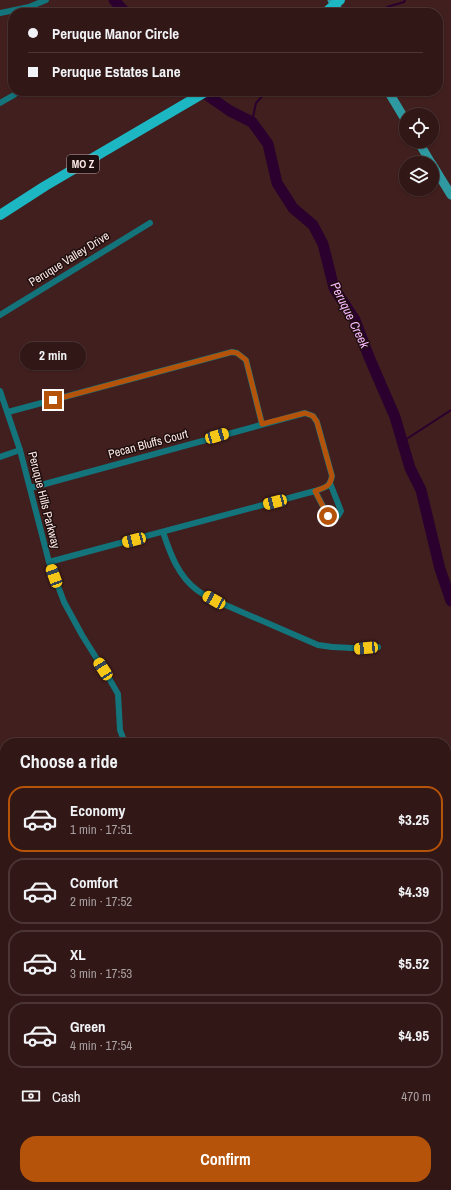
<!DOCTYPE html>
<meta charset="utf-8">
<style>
:root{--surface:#311716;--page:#39201f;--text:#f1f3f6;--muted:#a89fa1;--line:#4c3635;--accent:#b45309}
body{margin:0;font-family:"Archivo Narrow",sans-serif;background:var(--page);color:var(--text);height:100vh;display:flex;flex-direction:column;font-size:15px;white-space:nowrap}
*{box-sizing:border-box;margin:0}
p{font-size:13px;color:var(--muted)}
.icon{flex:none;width:22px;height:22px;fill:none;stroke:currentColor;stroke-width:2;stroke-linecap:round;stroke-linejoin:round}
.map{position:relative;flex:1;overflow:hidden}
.sheet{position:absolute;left:0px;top:738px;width:451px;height:452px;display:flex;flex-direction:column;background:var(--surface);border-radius:16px 16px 0 0;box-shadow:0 1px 3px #0004,0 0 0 1px var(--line)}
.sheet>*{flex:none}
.guide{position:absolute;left:8px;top:8px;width:435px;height:88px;border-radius:16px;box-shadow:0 1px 3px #0004,0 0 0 1px var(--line);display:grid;align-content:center;height:88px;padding:0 20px;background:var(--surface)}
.tools{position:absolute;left:399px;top:108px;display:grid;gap:8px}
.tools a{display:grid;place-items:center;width:40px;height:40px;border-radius:50%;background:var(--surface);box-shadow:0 1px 3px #0004,0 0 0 1px var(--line);font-size:20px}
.end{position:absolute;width:18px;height:18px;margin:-9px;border:5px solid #b45309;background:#fff;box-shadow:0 0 0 2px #fff}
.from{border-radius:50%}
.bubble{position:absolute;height:28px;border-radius:14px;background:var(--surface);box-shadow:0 1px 3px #0004,0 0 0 1px var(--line);font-size:13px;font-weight:700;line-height:28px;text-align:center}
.car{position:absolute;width:12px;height:24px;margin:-12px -6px;border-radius:5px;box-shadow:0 0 3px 1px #0007;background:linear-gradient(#f5c518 24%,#345 0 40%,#f5c518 0 76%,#345 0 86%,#f5c518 0)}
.guide b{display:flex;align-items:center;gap:14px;height:38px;font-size:15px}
.guide b+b{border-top:1px solid var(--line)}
.guide i{width:10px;height:10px;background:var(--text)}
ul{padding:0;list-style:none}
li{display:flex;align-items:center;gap:12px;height:66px;margin:0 8px 6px;padding:0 12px;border:2px solid var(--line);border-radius:16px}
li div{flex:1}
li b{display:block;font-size:15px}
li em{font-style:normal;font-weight:700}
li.selected{border-color:var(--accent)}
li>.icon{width:36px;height:36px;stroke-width:1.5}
h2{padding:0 20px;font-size:18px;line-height:48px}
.pay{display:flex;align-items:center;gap:10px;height:44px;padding:0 20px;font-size:15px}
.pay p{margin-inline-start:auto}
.button{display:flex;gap:8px;margin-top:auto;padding:8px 20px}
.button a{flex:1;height:46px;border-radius:16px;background:var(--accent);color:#fff;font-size:16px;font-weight:700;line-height:46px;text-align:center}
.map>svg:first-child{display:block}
.green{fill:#752424}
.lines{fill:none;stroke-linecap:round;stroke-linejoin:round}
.stream{stroke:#2b002f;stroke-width:2}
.river{stroke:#2b002f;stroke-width:11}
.minor{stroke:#13747c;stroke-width:6}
.secondary{stroke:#2f99a2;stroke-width:9}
.primary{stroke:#1db7c4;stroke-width:10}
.route{stroke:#b45309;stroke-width:5}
.labels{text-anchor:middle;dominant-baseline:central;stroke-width:3;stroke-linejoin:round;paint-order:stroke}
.shield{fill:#1e0e0d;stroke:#b9a7a6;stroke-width:1}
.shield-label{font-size:11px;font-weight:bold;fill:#fce9e7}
.street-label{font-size:12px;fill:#fce9e7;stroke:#1e0e0d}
.water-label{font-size:13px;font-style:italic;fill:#f9b7fe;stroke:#1e0e0d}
</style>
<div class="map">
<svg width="451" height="1190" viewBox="0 0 451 1190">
<rect width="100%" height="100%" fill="#411f1e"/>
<path class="green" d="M451,1091V1190H279L280,1185H446V1093Z"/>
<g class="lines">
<g class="stream">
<path d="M378,13L387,7L404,2L405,0"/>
<path d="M252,122L256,103L267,91"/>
<path d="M402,442L451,410"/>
</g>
<g class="river">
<path d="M114,0L126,13"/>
<path d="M203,91L207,95L230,111L252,122L268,144L277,183L293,208L313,225L323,244L334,288L355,320L369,357L395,417L410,468L421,490L440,569L451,601"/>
<path d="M446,1081L451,1080"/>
<path d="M287,1190V1185"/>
</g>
<g class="minor">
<path d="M0,13L29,7L46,0"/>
<path d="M0,103L14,95L18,91"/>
<path d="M0,315L150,223"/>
<path d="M0,391L20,450L49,562L64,602L82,635L110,680L118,694L120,730L125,743"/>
<path d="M8,412L232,352L237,353L246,360L262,424"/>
<path d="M0,457L20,450"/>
<path d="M30,488L305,413L313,416L317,422L332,476C330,487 326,487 315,491L49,562"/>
<path d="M315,491L328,516L333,518L338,516L341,511L330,483"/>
<path d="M163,532C170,553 178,576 197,590C202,594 208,597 214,600L318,645C339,649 358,648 378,647"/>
<path d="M0,918L5,915"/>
<path d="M0,973L5,982"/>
<path d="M0,1008L5,1005"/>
<path d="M70,1185L73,1190"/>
<path d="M92,1185L96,1190"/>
<path d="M117,1190L134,1185"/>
</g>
<g class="secondary">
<path d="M332,0L340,13"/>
<path d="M388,91L406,121"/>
<path d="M418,141L431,163"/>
<path d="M432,164L451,195"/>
</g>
<g class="primary">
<path d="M325,13L340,0"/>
<path d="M0,215L45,186L207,91"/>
</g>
</g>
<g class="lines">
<path class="route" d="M53,400L232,352L237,353L246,360L262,424L305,413L313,416L317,422L332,476C330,487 326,487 315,491L328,516"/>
</g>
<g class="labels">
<rect class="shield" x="67" y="155" width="32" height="18" rx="3"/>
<g class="shield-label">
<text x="83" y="164">MO Z</text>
</g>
<g class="street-label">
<text transform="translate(69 259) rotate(-32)">Peruque Valley Drive</text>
<text transform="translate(148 444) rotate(-15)">Pecan Bluffs Court</text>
<text transform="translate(44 500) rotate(76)">Peruque Hills Parkway</text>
</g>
<g class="water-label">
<text transform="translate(350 315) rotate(64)">Peruque Creek</text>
</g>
</g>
</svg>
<div class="tools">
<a><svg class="icon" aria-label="locate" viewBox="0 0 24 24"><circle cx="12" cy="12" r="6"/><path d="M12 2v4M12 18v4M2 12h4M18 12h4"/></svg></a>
<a><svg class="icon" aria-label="layers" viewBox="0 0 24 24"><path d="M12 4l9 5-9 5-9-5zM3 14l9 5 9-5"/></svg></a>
</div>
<i class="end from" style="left:328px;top:516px"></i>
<i class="end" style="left:53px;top:400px"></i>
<div class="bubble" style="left:20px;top:342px;width:66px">2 min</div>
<i class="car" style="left:217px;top:436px;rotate:74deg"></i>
<i class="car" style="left:275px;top:502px;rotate:255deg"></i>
<i class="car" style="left:134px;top:540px;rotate:255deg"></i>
<i class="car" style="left:54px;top:576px;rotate:340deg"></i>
<i class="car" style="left:214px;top:600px;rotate:299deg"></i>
<i class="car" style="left:366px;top:648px;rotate:265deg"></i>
<i class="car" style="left:103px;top:669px;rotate:327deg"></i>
<div class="guide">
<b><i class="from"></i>Peruque Manor Circle</b>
<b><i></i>Peruque Estates Lane</b>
</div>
<section class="sheet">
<h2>Choose a ride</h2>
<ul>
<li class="selected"><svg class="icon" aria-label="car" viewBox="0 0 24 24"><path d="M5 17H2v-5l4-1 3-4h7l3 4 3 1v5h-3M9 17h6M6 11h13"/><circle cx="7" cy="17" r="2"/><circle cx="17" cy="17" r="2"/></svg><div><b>Economy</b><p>1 min · 17:51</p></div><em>$3.25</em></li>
<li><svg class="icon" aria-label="car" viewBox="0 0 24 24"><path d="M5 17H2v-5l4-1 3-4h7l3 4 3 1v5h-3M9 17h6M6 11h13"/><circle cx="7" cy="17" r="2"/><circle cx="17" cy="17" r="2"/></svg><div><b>Comfort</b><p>2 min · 17:52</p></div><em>$4.39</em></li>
<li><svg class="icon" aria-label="car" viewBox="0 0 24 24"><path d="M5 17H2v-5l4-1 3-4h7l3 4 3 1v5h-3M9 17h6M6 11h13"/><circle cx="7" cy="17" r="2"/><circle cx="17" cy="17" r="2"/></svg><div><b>XL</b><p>3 min · 17:53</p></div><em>$5.52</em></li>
<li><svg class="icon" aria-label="car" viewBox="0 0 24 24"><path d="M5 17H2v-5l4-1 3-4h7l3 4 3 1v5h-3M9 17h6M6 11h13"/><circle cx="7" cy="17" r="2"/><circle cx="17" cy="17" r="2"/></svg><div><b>Green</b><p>4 min · 17:54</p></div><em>$4.95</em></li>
</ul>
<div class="pay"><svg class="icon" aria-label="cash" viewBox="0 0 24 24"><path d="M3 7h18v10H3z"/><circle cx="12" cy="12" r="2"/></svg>Cash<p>470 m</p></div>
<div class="button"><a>Confirm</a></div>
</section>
</div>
